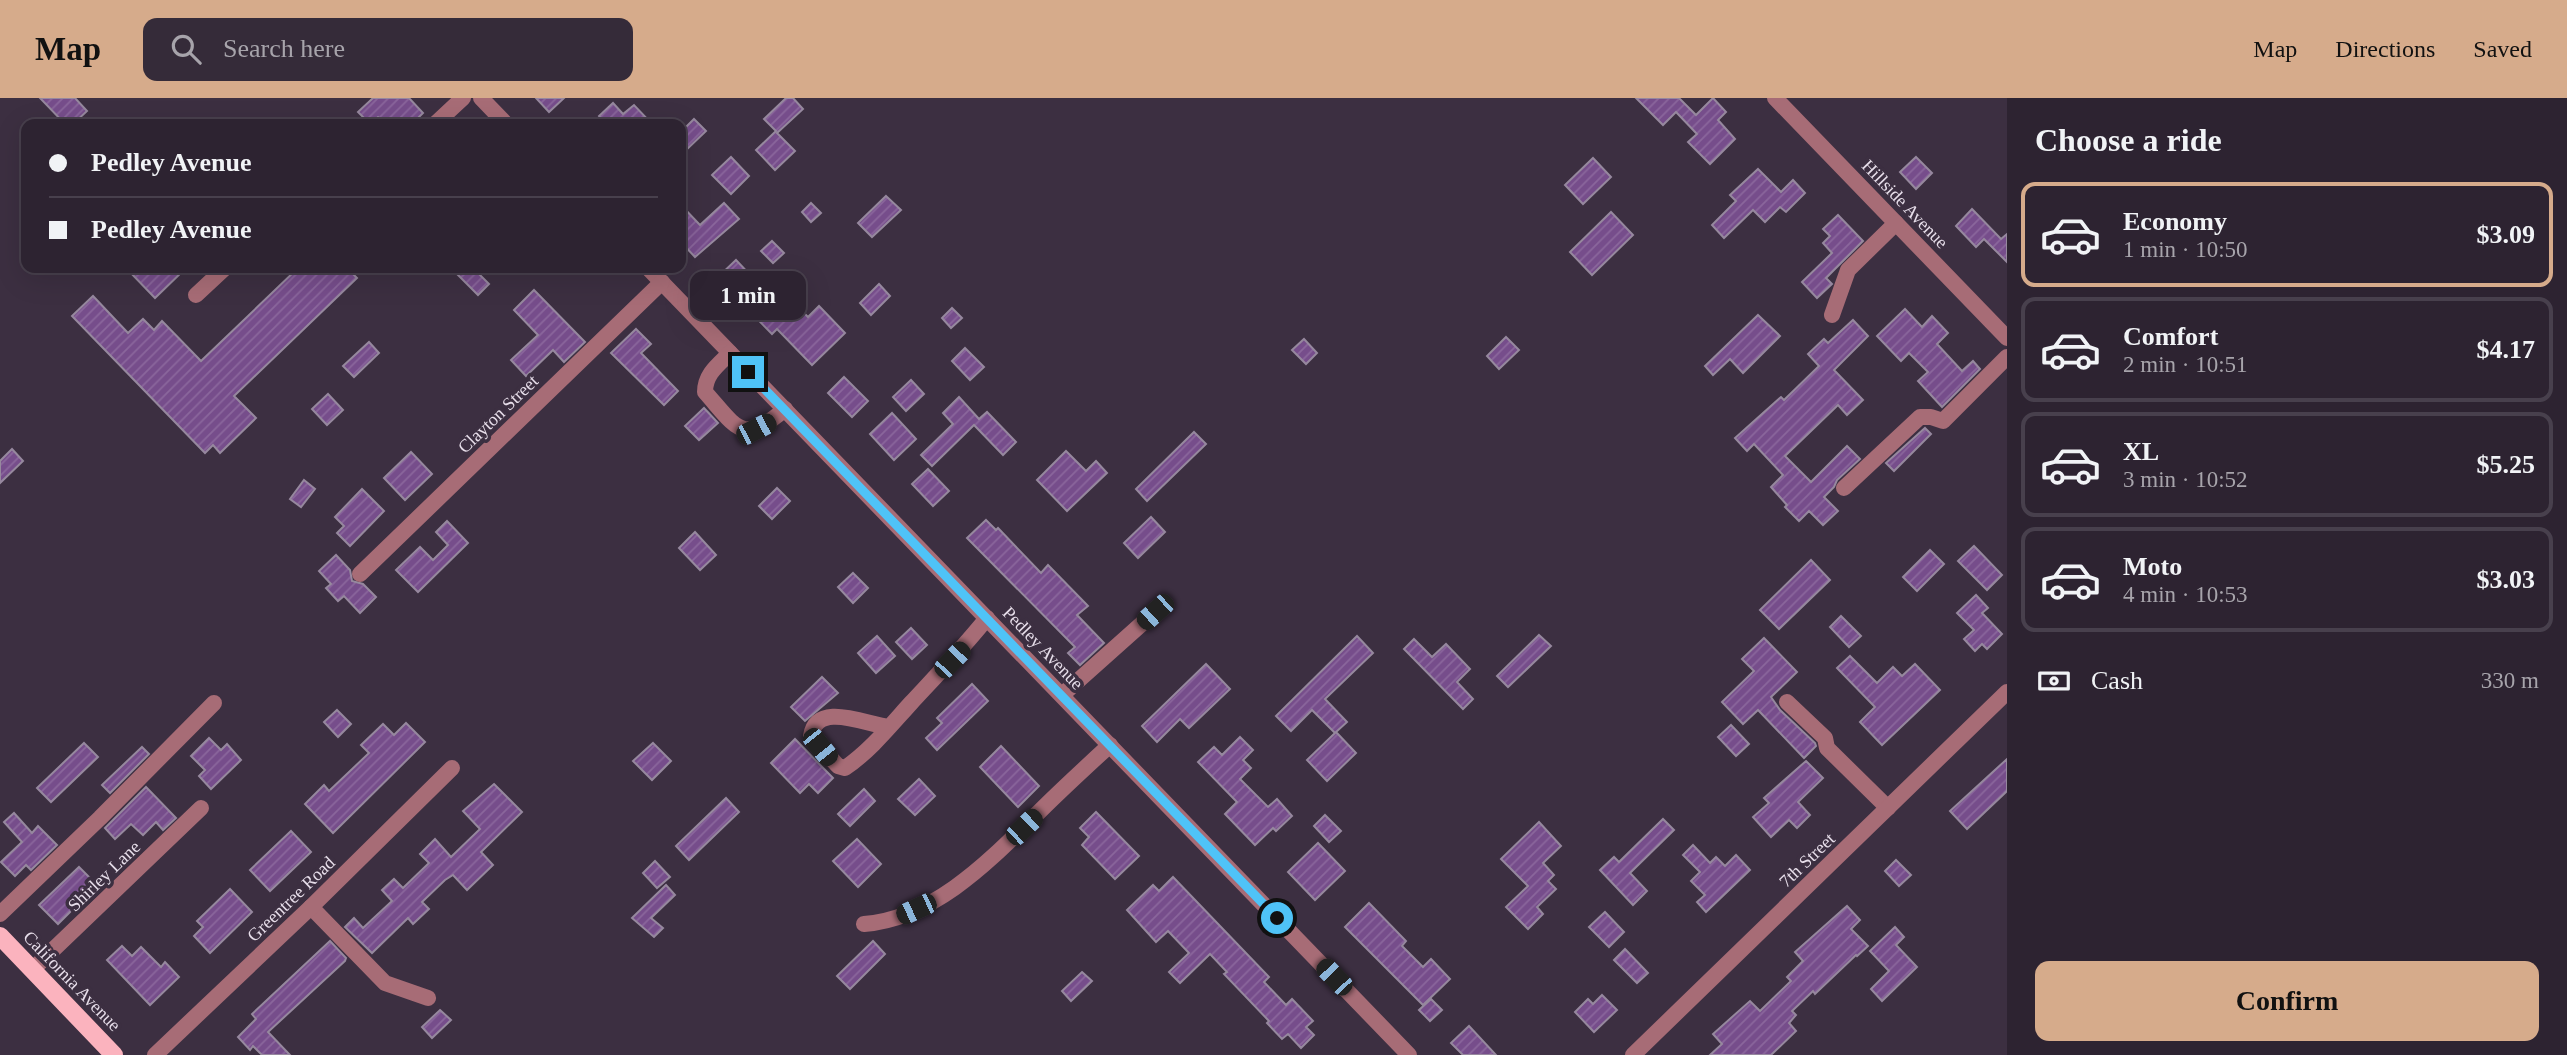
<!DOCTYPE html>
<meta charset="utf-8">
<style>
:root{--surface:#2d2331;--page:#352b39;--text:#f1f3f6;--muted:#a7a4ab;--line:#48404d;--accent:#d6ab8b}
body{margin:0;font-family:Georgia,serif;background:var(--page);color:var(--text);height:100vh;display:flex;flex-direction:column;font-size:26px;white-space:nowrap}
*{box-sizing:border-box;margin:0}
p{font-size:23px;color:var(--muted)}
.icon{flex:none;width:38px;height:38px;fill:none;stroke:currentColor;stroke-width:2;stroke-linecap:round;stroke-linejoin:round}
.map{position:relative;flex:1;overflow:hidden}
.side{display:flex;flex-direction:column;background:var(--surface);width:560px}
.side>*{flex:none}
.banner{position:absolute;left:21px;top:21px;width:665px;height:154px;border-radius:14px;box-shadow:0 7px 28px #0002,0 0 0 2px var(--line);display:grid;align-content:center;height:154px;padding:0 28px;background:var(--surface)}
.end{position:absolute;width:32px;height:32px;margin:-16px;border:9px solid #4fc3f7;background:#111;box-shadow:0 0 0 4px #111}
.from{border-radius:50%}
.bubble{position:absolute;height:49px;border-radius:14px;background:var(--surface);box-shadow:0 7px 28px #0002,0 0 0 2px var(--line);font-size:23px;font-weight:700;line-height:49px;text-align:center}
.car{position:absolute;width:21px;height:42px;margin:-21px -10px;border-radius:9px;box-shadow:0 0 5px 2px #0007;background:linear-gradient(#222 24%,#8ab4d8 0 40%,#222 0 76%,#8ab4d8 0 86%,#222 0)}
.banner b{display:flex;align-items:center;gap:24px;height:66px;font-size:26px}
.banner b+b{border-top:2px solid var(--line)}
.banner i{width:18px;height:18px;background:var(--text)}
ul{padding:0;list-style:none}
li{display:flex;align-items:center;gap:21px;height:105px;margin:0 14px 10px;padding:0 14px;border:4px solid var(--line);border-radius:14px}
li div{flex:1}
li b{display:block;font-size:26px}
li em{font-style:normal;font-weight:700}
li.selected{border-color:var(--accent)}
li>.icon{width:63px;height:63px;stroke-width:1.5}
h2{padding:0 28px;font-size:32px;line-height:84px}
.pay{display:flex;align-items:center;gap:18px;height:77px;padding:0 28px;font-size:26px}
.pay p{margin-inline-start:auto}
.button{display:flex;gap:14px;margin-top:auto;padding:14px 28px}
.button a{flex:1;height:80px;border-radius:14px;background:var(--accent);color:#111;font-size:28px;font-weight:700;line-height:80px;text-align:center}
header{display:flex;align-items:center;gap:42px;box-sizing:border-box;height:98px;padding:0 35px;background:var(--accent);color:#111}
header strong{font-size:33px}
nav{display:flex;gap:38px;margin-inline-start:auto;font-size:24px}
.search{width:490px;height:63px;background:var(--page);display:flex;align-items:center;gap:18px;box-sizing:border-box;padding:0 24px;border-radius:14px;color:var(--muted);font-size:26px}
main{display:flex;flex:1;min-height:0}
.map>svg:first-child{display:block}
.building{fill:url(#building-hatch);stroke:#96889e;stroke-width:2}
.lines{fill:none;stroke-linecap:round;stroke-linejoin:round}
.minor{stroke:#a76c76;stroke-width:16}
.major{stroke:#fbb3be;stroke-width:18}
.route{stroke:#4fc3f7;stroke-width:9}
.labels{text-anchor:middle;dominant-baseline:central;stroke-width:7;stroke-linejoin:round;paint-order:stroke}
.street-label{font-size:18px;fill:#e7deea;stroke:#3c2f41}
</style>
<header>
<strong>Map</strong>
<div class="search"><svg class="icon" aria-label="search" viewBox="0 0 24 24"><circle cx="10" cy="10" r="6"/><path d="M15 15l6 6"/></svg>Search here</div>
<nav><a>Map</a><a>Directions</a><a>Saved</a></nav>
</header>
<main>
<div class="map">
<svg width="2007" height="957" viewBox="0 0 2007 957">
<defs>
<pattern id="building-hatch" width="6" height="6" patternUnits="userSpaceOnUse" patternTransform="scale(1.75)"><rect width="6" height="6" fill="#764d8b"/><path d="M-1 1l2-2M0 6l6-6M5 7l2-2" fill="none" stroke="#8a669c"/></pattern>
</defs>
<rect width="100%" height="100%" fill="#3c2f41"/>
<g class="building">
<path d="M40,0H75L87,13L73,26H65Z"/>
<path d="M373,0H409L423,15L412,26H385L378,19L370,26L358,14Z"/>
<path d="M536,0H564L549,14Z"/>
<path d="M786,0H793L803,11L777,35L795,53L775,72L756,52L776,33L764,21Z"/>
<path d="M1636,0H1679L1696,17L1713,0L1726,14L1718,22L1735,41L1710,66L1688,44L1697,36L1676,14L1663,27Z"/>
<path d="M613,5L623,16L634,7L652,26H606L599,18Z"/>
<path d="M694,21L706,33L681,57V34Z"/>
<path d="M731,59L749,78L731,96L712,77Z"/>
<path d="M1916,59L1932,75L1916,91L1900,74Z"/>
<path d="M1593,60L1611,79L1583,106L1565,87Z"/>
<path d="M1758,71L1781,94L1793,82L1805,95L1786,114L1780,109L1765,124L1753,112L1724,140L1712,127L1736,103L1730,97Z"/>
<path d="M886,98L901,112L872,139L858,125Z"/>
<path d="M724,105L739,121L695,159L681,144V107L700,127Z"/>
<path d="M811,105L821,115L811,124L802,114Z"/>
<path d="M1972,111L2001,141L2007,136V164L1984,141L1976,149L1956,128Z"/>
<path d="M1611,114L1633,137L1592,177L1570,154Z"/>
<path d="M1838,117L1863,143L1826,180L1832,186L1817,200L1802,184L1832,155L1823,145L1830,138L1823,131Z"/>
<path d="M772,143L784,155L773,165L761,153Z"/>
<path d="M736,162L771,199L780,191L808,219L819,208L845,235L812,267L777,231L772,236L717,180Z"/>
<path d="M126,170H186L155,200Z"/>
<path d="M298,170H347L357,180L234,298L256,320L220,355L213,347L205,355L72,218L93,198L128,235L143,221L154,232L162,223L201,263Z"/>
<path d="M451,170H473L489,186L478,197Z"/>
<path d="M879,186L890,198L871,217L860,205Z"/>
<path d="M534,192L585,244L564,264L553,252L526,278L511,262L538,237L514,212Z"/>
<path d="M952,210L962,220L951,230L942,220Z"/>
<path d="M1905,211L1922,229L1932,218L1948,235L1937,246L1962,273L1973,263L1980,271L1942,309L1918,283L1928,274L1909,255L1901,263L1877,238Z"/>
<path d="M1758,217L1780,238L1743,275L1730,261L1713,277L1705,268Z"/>
<path d="M1853,222L1868,238L1834,272L1863,302L1847,317L1838,307L1785,358L1811,384L1847,348L1860,361L1837,382L1834,389L1824,399L1838,413L1823,427L1809,413L1799,423L1785,409L1787,407L1771,389L1783,377L1754,346L1747,353L1735,340L1781,299L1784,302L1819,268L1808,256L1824,241L1828,245Z"/>
<path d="M636,231L651,246L641,255L678,293L664,307L611,255Z"/>
<path d="M1506,239L1519,252L1499,271L1487,258Z"/>
<path d="M1304,241L1317,255L1306,266L1292,252Z"/>
<path d="M369,244L379,255L354,279L343,268Z"/>
<path d="M965,250L984,269L970,282L952,263Z"/>
<path d="M844,279L868,303L852,319L828,295Z"/>
<path d="M911,282L924,296L906,313L893,299Z"/>
<path d="M328,296L343,312L327,327L312,311Z"/>
<path d="M959,299L979,321L987,314L1016,344L1003,357L974,327L932,368L921,357L953,326L943,315Z"/>
<path d="M704,310L718,325L699,342L685,328Z"/>
<path d="M892,315L916,341L894,362L870,336Z"/>
<path d="M1925,330L1931,336L1894,373L1886,365Z"/>
<path d="M1194,334L1206,346L1147,403L1136,391Z"/>
<path d="M12,351L23,363L0,385V363Z"/>
<path d="M1066,353L1086,373L1096,363L1107,375L1067,413L1037,382Z"/>
<path d="M411,354L432,376L405,402L384,380Z"/>
<path d="M928,371L949,393L933,408L912,386Z"/>
<path d="M304,382L315,391L301,409L290,401Z"/>
<path d="M777,390L790,403L772,421L759,408Z"/>
<path d="M362,391L384,413L350,448L337,435L344,428L335,419Z"/>
<path d="M1151,419L1165,434L1138,460L1124,445Z"/>
<path d="M986,422L996,432L998,430L1041,475L1048,467L1088,508L1077,517L1104,545L1080,567L1068,555L1075,549L967,440Z"/>
<path d="M447,423L468,445L418,494L396,472L420,449L433,462L448,447L436,434Z"/>
<path d="M695,434L716,457L700,472L679,450Z"/>
<path d="M1974,448L2002,477L1987,492L1958,463Z"/>
<path d="M1930,452L1944,466L1917,493L1903,479Z"/>
<path d="M336,457L350,472L352,483L363,486L376,499L360,515L344,498L338,503L326,490L331,486L319,473Z"/>
<path d="M1811,462L1830,482L1779,531L1760,512Z"/>
<path d="M853,475L868,490L853,505L838,489Z"/>
<path d="M1976,497L1988,510L1982,515L2002,536L1987,551L1982,546L1975,553L1964,541L1974,532L1957,515Z"/>
<path d="M1841,518L1861,538L1849,549L1830,529Z"/>
<path d="M911,530L927,547L912,561L896,544Z"/>
<path d="M1539,537L1551,548L1508,589L1497,578Z"/>
<path d="M877,538L895,558L876,575L858,555Z"/>
<path d="M1357,538L1373,555L1325,601L1347,624L1336,634L1356,655L1327,683L1307,662L1335,635L1312,612L1291,633L1276,618Z"/>
<path d="M1764,540L1797,574L1771,599L1780,612L1815,645L1816,648L1804,660L1758,612L1743,626L1722,604L1754,573L1742,561Z"/>
<path d="M1414,541L1432,559L1446,546L1470,571L1457,584L1473,601L1463,611L1404,551Z"/>
<path d="M1850,558L1877,585L1893,569L1902,578L1915,566L1940,592L1882,647L1860,624L1875,609L1837,570Z"/>
<path d="M1206,566L1230,591L1189,630L1180,621L1157,644L1142,628Z"/>
<path d="M822,579L838,595L805,623L791,609Z"/>
<path d="M972,586L988,603L937,652L926,640L942,625L937,620Z"/>
<path d="M337,612L351,626L338,639L324,624Z"/>
<path d="M406,625L425,644L333,735L305,706L324,687L329,693L369,655L361,647L383,626L394,637Z"/>
<path d="M1731,627L1749,646L1736,658L1718,639Z"/>
<path d="M1240,639L1253,652L1243,662L1251,670L1240,681L1268,709L1277,701L1292,718L1276,733L1273,730L1255,747L1225,716L1237,704L1198,664L1214,649L1222,657Z"/>
<path d="M209,640L221,652L227,646L241,662L211,691L199,678L205,672L191,658Z"/>
<path d="M795,641L833,680L818,695L809,686L800,695L771,665Z"/>
<path d="M84,645L98,659L51,704L37,690Z"/>
<path d="M653,645L671,663L652,682L633,663Z"/>
<path d="M1001,648L1039,688L1018,709L980,669Z"/>
<path d="M142,649L149,656L110,695L102,687Z"/>
<path d="M2007,661V693L1967,731L1950,713Z"/>
<path d="M1806,663L1823,680L1798,704L1810,717L1797,730L1789,722L1771,739L1753,719L1769,705L1764,700Z"/>
<path d="M919,681L935,698L915,717L898,701Z"/>
<path d="M494,686L522,714L481,754L493,767L467,792L453,777L445,782L422,804L429,811L413,826L408,820L372,855L345,829L354,820L363,830L392,803L382,792L394,781L403,790L429,765L420,756L435,741L451,759L480,731L463,713Z"/>
<path d="M146,689L176,720L163,732L156,724L143,737L131,726L115,741L105,730Z"/>
<path d="M864,691L875,703L850,728L838,716Z"/>
<path d="M726,700L739,714L689,762L676,748Z"/>
<path d="M1096,714L1139,758L1115,781L1082,747L1089,739L1080,730Z"/>
<path d="M14,715L32,735L38,728L57,747L31,772L26,767L15,778L1,764L22,744L4,724Z"/>
<path d="M1325,717L1341,733L1329,744L1314,728Z"/>
<path d="M1663,721L1674,732L1630,775L1647,793L1633,807L1600,772L1614,759L1619,764Z"/>
<path d="M1539,724L1561,748L1543,765L1554,777L1548,783L1556,791L1537,809L1543,816L1528,831L1506,809L1528,788L1501,761Z"/>
<path d="M291,733L311,754L270,793L250,772Z"/>
<path d="M857,741L881,766L858,789L833,763Z"/>
<path d="M1318,745L1345,773L1315,802L1288,774Z"/>
<path d="M1693,747L1710,765L1716,759L1725,768L1736,757L1750,772L1706,814L1697,804L1705,797L1691,783L1700,774L1683,757Z"/>
<path d="M1896,762L1911,777L1899,788L1885,773Z"/>
<path d="M655,763L670,779L657,790L643,775Z"/>
<path d="M79,769L97,787L58,826L39,807Z"/>
<path d="M1173,779L1269,879L1264,884L1286,907L1292,901L1313,923L1306,929L1314,937L1301,950L1288,936L1282,941L1267,925L1269,923L1224,876L1227,874L1210,856L1180,885L1169,874L1189,855L1168,833L1156,844L1127,812L1153,787L1159,793Z"/>
<path d="M666,787L675,797L651,820L663,830L654,839L632,820Z"/>
<path d="M230,791L252,814L210,855L194,838L203,829L197,823Z"/>
<path d="M1369,805L1406,843L1402,848L1423,869L1431,861L1450,881L1423,907L1345,829Z"/>
<path d="M1847,808L1860,822L1851,831L1868,848L1857,858L1856,857L1815,896L1813,893L1792,913L1796,917L1789,925L1796,933L1771,957H1710L1722,946L1713,936L1750,903L1760,913L1791,883L1787,879L1803,863L1795,854Z"/>
<path d="M1605,814L1624,834L1609,849L1589,829Z"/>
<path d="M1895,829L1904,839L1896,847L1917,869L1882,903L1871,891L1889,873L1870,853Z"/>
<path d="M330,843L346,860L345,863L268,934L290,957H262L253,948L250,952L238,939L256,921L252,916Z"/>
<path d="M873,843L885,856L850,891L837,878Z"/>
<path d="M122,848L132,858L141,849L161,869L165,864L179,879L150,907L107,862Z"/>
<path d="M1625,851L1648,875L1637,885L1614,862Z"/>
<path d="M1082,874L1092,883L1071,903L1062,893Z"/>
<path d="M1602,897L1617,912L1594,934L1575,914L1588,901L1593,906Z"/>
<path d="M1431,901L1442,912L1430,923L1419,912Z"/>
<path d="M440,912L451,922L432,940L422,929Z"/>
<path d="M1469,928L1496,957H1463L1451,945Z"/>
</g>
<g class="lines">
<g class="minor">
<path d="M481,0L506,26"/>
<path d="M1775,0L2007,240"/>
<path d="M435,26L463,0"/>
<path d="M648,170L1409,957"/>
<path d="M196,197L225,170"/>
<path d="M1832,217L1848,172L1896,125"/>
<path d="M730,255C718,267 705,276 705,294C737,330 742,348 785,311"/>
<path d="M1844,390L1920,319H1931L1943,323L2007,259"/>
<path d="M360,476L662,184"/>
<path d="M1062,597L1155,514"/>
<path d="M1787,604L1825,640L1827,650L1888,710"/>
<path d="M889,629C867,627 817,602 811,638L838,668L845,670C870,653 890,628 911,605C937,577 963,550 987,520"/>
<path d="M311,809L385,885L428,900"/>
<path d="M0,816L100,720L214,605"/>
<path d="M864,826C936,820 991,761 1039,714C1062,691 1086,669 1110,647"/>
<path d="M32,872L201,710"/>
<path d="M155,957L311,809L452,670"/>
<path d="M1633,957L2007,594"/>
</g>
<path class="major" d="M0,838L114,957"/>
</g>
<g class="lines">
<path class="route" d="M748,274L1277,820"/>
</g>
<g class="labels">
<g class="street-label">
<text transform="translate(1905 106) rotate(46)">Hillside Avenue</text>
<text transform="translate(498 316) rotate(-44)">Clayton Street</text>
<text transform="translate(1043 550) rotate(46)">Pedley Avenue</text>
<text transform="translate(1807 762) rotate(-44)">7th Street</text>
<text transform="translate(104 778) rotate(-44)">Shirley Lane</text>
<text transform="translate(291 801) rotate(-44)">Greentree Road</text>
<text transform="translate(72 883) rotate(46)">California Avenue</text>
</g>
</g>
</svg>
<i class="end from" style="left:1277px;top:820px"></i>
<i class="end" style="left:748px;top:274px"></i>
<div class="bubble" style="left:690px;top:173px;width:116px">1 min</div>
<i class="car" style="left:756px;top:331px;rotate:63deg"></i>
<i class="car" style="left:1155px;top:514px;rotate:228deg"></i>
<i class="car" style="left:952px;top:562px;rotate:44deg"></i>
<i class="car" style="left:820px;top:649px;rotate:141deg"></i>
<i class="car" style="left:1024px;top:729px;rotate:46deg"></i>
<i class="car" style="left:916px;top:811px;rotate:245deg"></i>
<i class="car" style="left:1334px;top:879px;rotate:316deg"></i>
<div class="banner">
<b><i class="from"></i>Pedley Avenue</b>
<b><i></i>Pedley Avenue</b>
</div>
</div>
<section class="side">
<h2>Choose a ride</h2>
<ul>
<li class="selected"><svg class="icon" aria-label="car" viewBox="0 0 24 24"><path d="M5 17H2v-5l4-1 3-4h7l3 4 3 1v5h-3M9 17h6M6 11h13"/><circle cx="7" cy="17" r="2"/><circle cx="17" cy="17" r="2"/></svg><div><b>Economy</b><p>1 min · 10:50</p></div><em>$3.09</em></li>
<li><svg class="icon" aria-label="car" viewBox="0 0 24 24"><path d="M5 17H2v-5l4-1 3-4h7l3 4 3 1v5h-3M9 17h6M6 11h13"/><circle cx="7" cy="17" r="2"/><circle cx="17" cy="17" r="2"/></svg><div><b>Comfort</b><p>2 min · 10:51</p></div><em>$4.17</em></li>
<li><svg class="icon" aria-label="car" viewBox="0 0 24 24"><path d="M5 17H2v-5l4-1 3-4h7l3 4 3 1v5h-3M9 17h6M6 11h13"/><circle cx="7" cy="17" r="2"/><circle cx="17" cy="17" r="2"/></svg><div><b>XL</b><p>3 min · 10:52</p></div><em>$5.25</em></li>
<li><svg class="icon" aria-label="car" viewBox="0 0 24 24"><path d="M5 17H2v-5l4-1 3-4h7l3 4 3 1v5h-3M9 17h6M6 11h13"/><circle cx="7" cy="17" r="2"/><circle cx="17" cy="17" r="2"/></svg><div><b>Moto</b><p>4 min · 10:53</p></div><em>$3.03</em></li>
</ul>
<div class="pay"><svg class="icon" aria-label="cash" viewBox="0 0 24 24"><path d="M3 7h18v10H3z"/><circle cx="12" cy="12" r="2"/></svg>Cash<p>330 m</p></div>
<div class="button"><a>Confirm</a></div>
</section>
</main>
